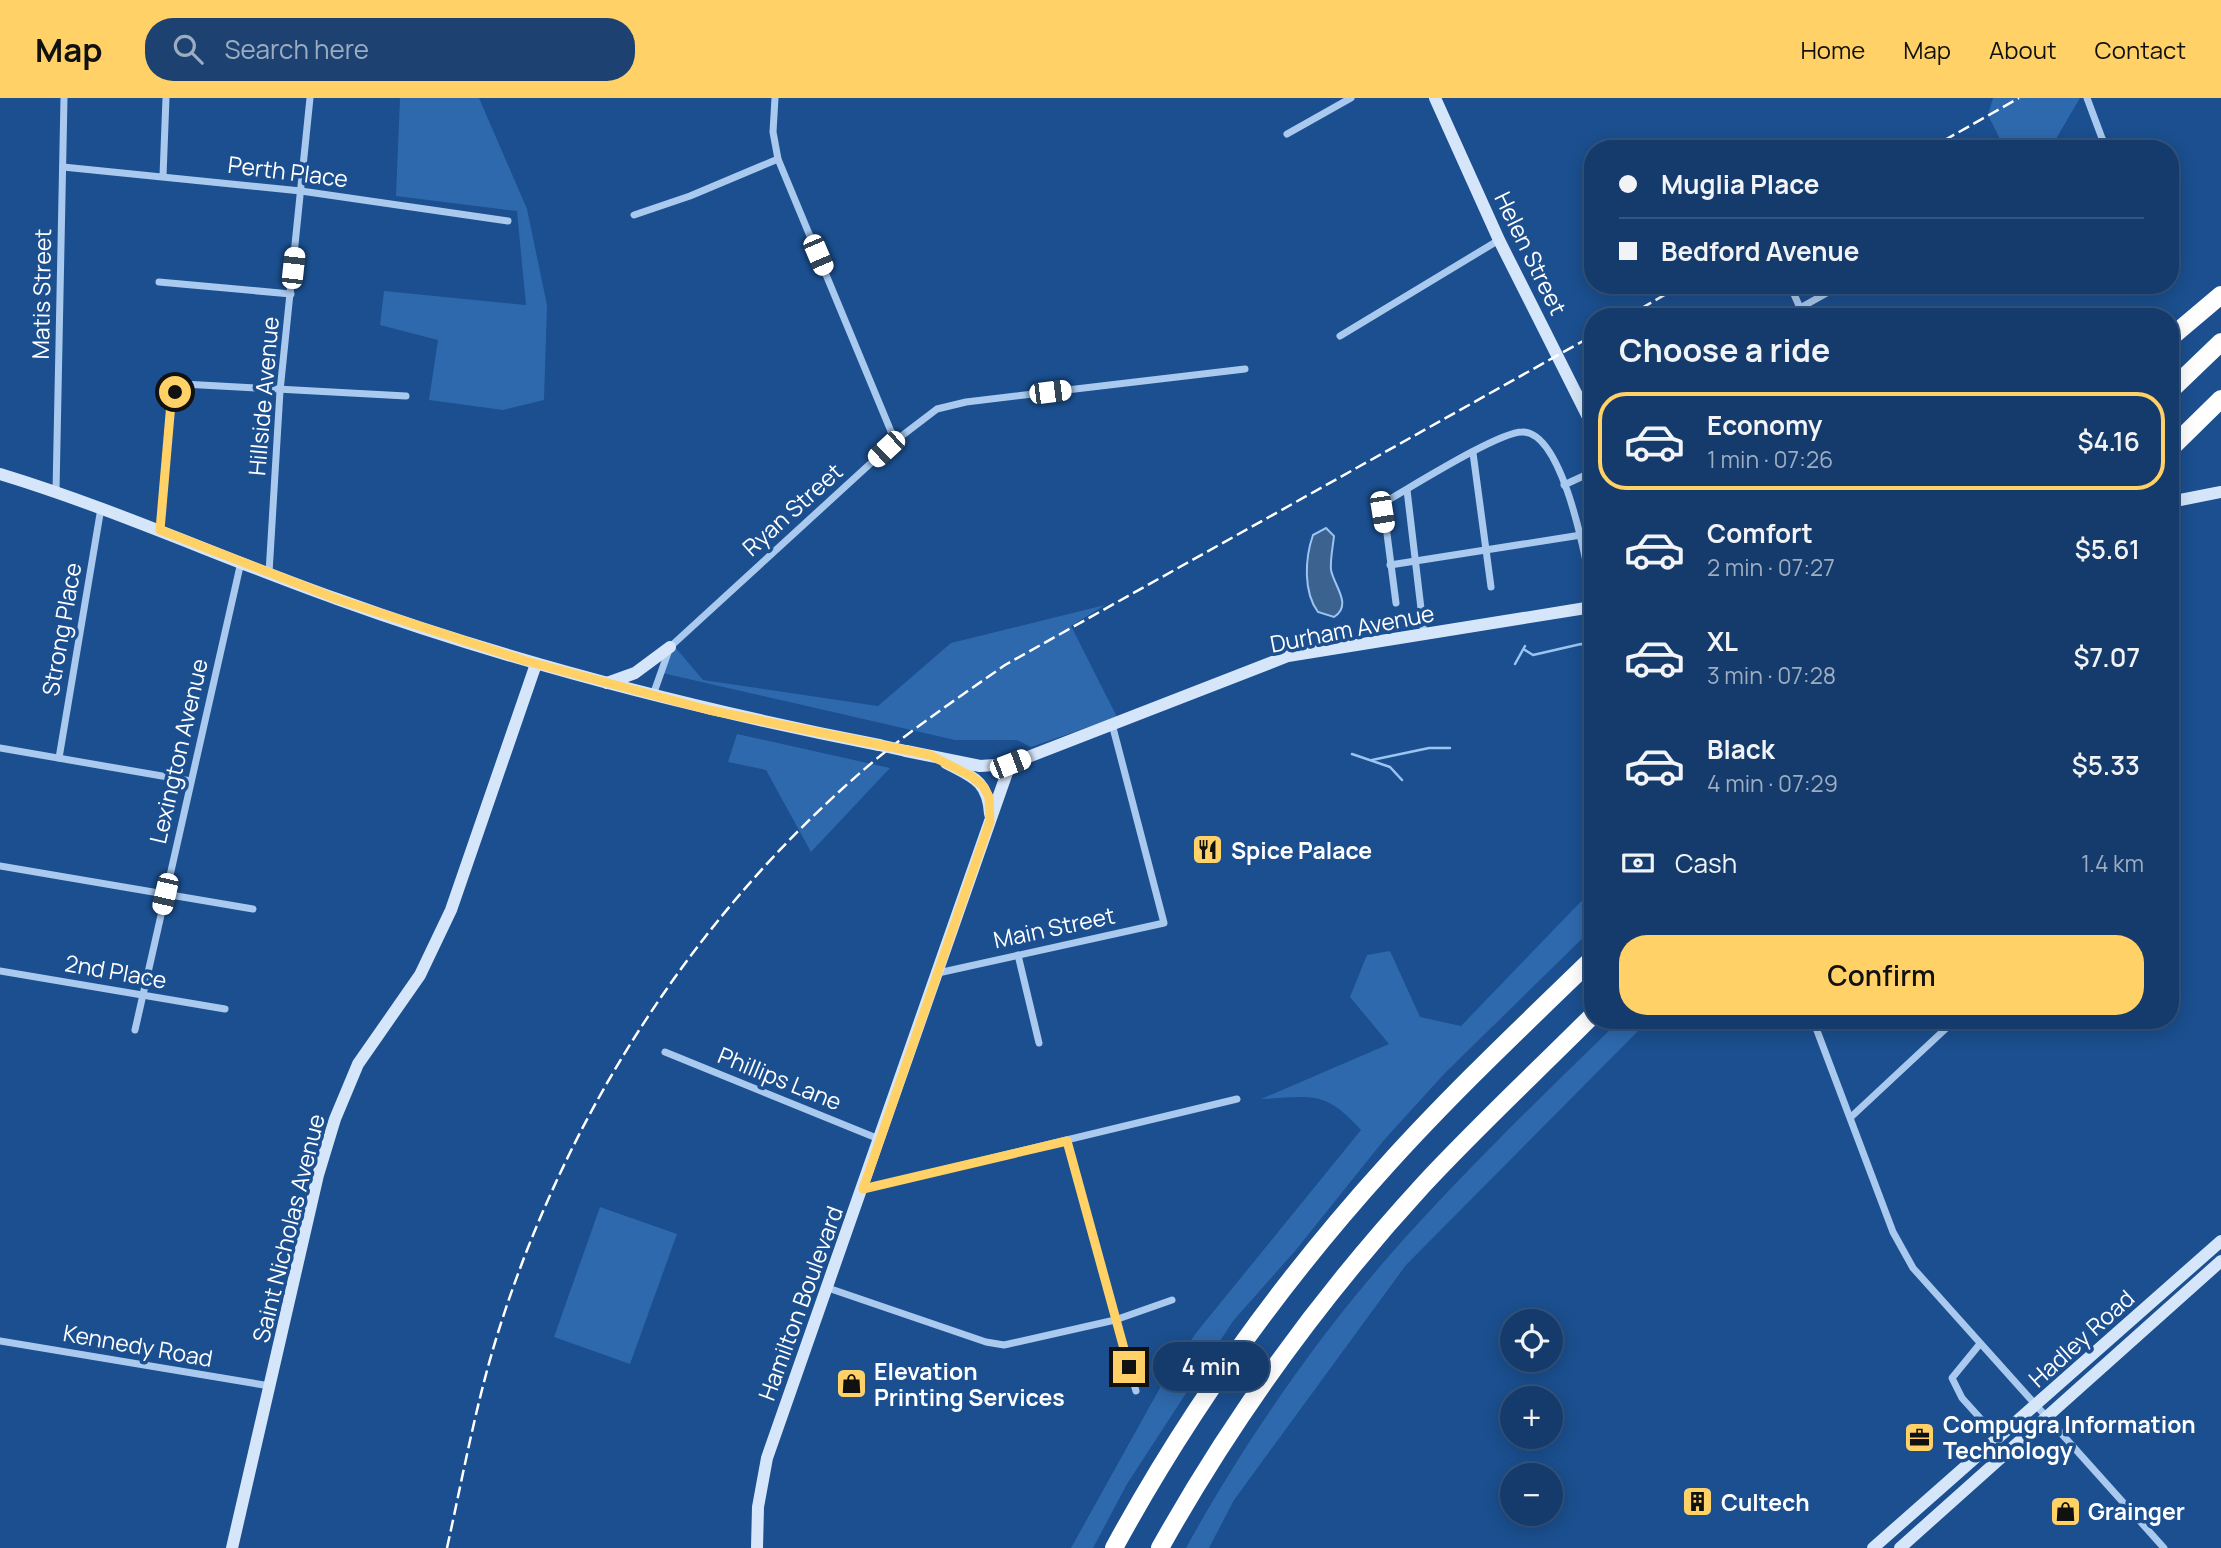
<!DOCTYPE html>
<meta charset="utf-8">
<style>
:root{--surface:#143b6b;--page:#1d4271;--text:#f1f3f6;--muted:#9dadc1;--line:#33557e;--accent:#ffd166}
body{margin:0;font-family:Manrope,sans-serif;background:var(--page);color:var(--text);height:100vh;display:flex;flex-direction:column;font-size:26px;white-space:nowrap}
*{box-sizing:border-box;margin:0}
p{font-size:23px;color:var(--muted)}
.icon{flex:none;width:38px;height:38px;fill:none;stroke:currentColor;stroke-width:2;stroke-linecap:round;stroke-linejoin:round}
.map{position:relative;flex:1;overflow:hidden}
.details{position:absolute;left:1584px;top:210px;width:595px;height:721px;display:flex;flex-direction:column;background:var(--surface);border-radius:28px;box-shadow:0 4px 18px #0003,0 0 0 2px var(--line)}
.details>*{flex:none}
.banner{position:absolute;left:1584px;top:42px;width:595px;height:154px;border-radius:28px;box-shadow:0 4px 18px #0003,0 0 0 2px var(--line);display:grid;align-content:center;height:154px;padding:0 35px;background:var(--surface)}
.buttons{position:absolute;left:1500px;top:1211px;display:grid;gap:14px}
.buttons a{display:grid;place-items:center;width:63px;height:63px;border-radius:50%;background:var(--surface);box-shadow:0 4px 18px #0003,0 0 0 2px var(--line);font-size:35px}
.end{position:absolute;width:32px;height:32px;margin:-16px;border:9px solid #ffd166;background:#111;box-shadow:0 0 0 4px #111}
.from{border-radius:50%}
.bubble{position:absolute;height:49px;border-radius:24px;background:var(--surface);box-shadow:0 4px 18px #0003,0 0 0 2px var(--line);font-size:23px;font-weight:600;line-height:49px;text-align:center}
.car{position:absolute;width:21px;height:42px;margin:-21px -10px;border-radius:9px;box-shadow:0 0 5px 2px #0007;background:linear-gradient(#fff 24%,#345 0 40%,#fff 0 76%,#345 0 86%,#fff 0)}
.banner b{display:flex;align-items:center;gap:24px;height:66px;font-size:26px}
.banner b+b{border-top:2px solid var(--line)}
.banner i{width:18px;height:18px;background:var(--text)}
ul{padding:0;list-style:none}
li{display:flex;align-items:center;gap:21px;height:98px;margin:0 14px 10px;padding:0 21px;border:4px solid transparent;border-radius:28px}
li div{flex:1}
li b{display:block;font-size:26px}
li em{font-style:normal;font-weight:600}
li.on{border-color:var(--accent)}
li>.icon{width:63px;height:63px;stroke-width:1.5}
h2{padding:0 35px;font-size:32px;line-height:84px}
.pay{display:flex;align-items:center;gap:18px;height:77px;padding:0 35px;font-size:26px}
.pay p{margin-inline-start:auto}
.action{display:flex;gap:14px;margin-top:auto;padding:14px 35px}
.action a{flex:1;height:80px;border-radius:28px;background:var(--accent);color:#111;font-size:28px;font-weight:600;line-height:80px;text-align:center}
header{display:flex;align-items:center;gap:42px;box-sizing:border-box;height:98px;padding:0 35px;background:var(--accent);color:#111}
header strong{font-size:33px}
nav{display:flex;gap:38px;margin-inline-start:auto;font-size:24px}
.search{width:490px;height:63px;background:var(--page);display:flex;align-items:center;gap:18px;box-sizing:border-box;padding:0 24px;border-radius:28px;color:var(--muted);font-size:26px}
.map>svg:first-child{display:block}
.green{fill:#2e69ad}
.water{fill:#3c6290;stroke:#9cc4f0;stroke-width:2}
.lines{fill:none;stroke-linecap:round;stroke-linejoin:round}
.stream{stroke:#9cc4f0;stroke-width:2.5}
.street{stroke:#a9c9ee;stroke-width:7}
.secondary{stroke:#d6e6fa;stroke-width:12}
.highway{stroke:#fff;stroke-width:18}
.rail{stroke:#fff;stroke-width:2.5;stroke-dasharray:12 5;stroke-linecap:butt}
.secondary-bridge{stroke:#d6e6fa;stroke-width:12}
.route{stroke:#ffd166;stroke-width:9}
.labels{text-anchor:middle;dominant-baseline:central;stroke-width:7;stroke-linejoin:round;paint-order:stroke}
.street-label{font-size:23px;fill:#fff;stroke:#1b4f8f}
.poi-label{font-size:23px;font-weight:bold;fill:#fff;stroke:#1b4f8f;text-anchor:start}
</style>
<header>
<strong>Map</strong>
<div class="search"><svg class="icon" aria-label="search" viewBox="0 0 24 24"><circle cx="10" cy="10" r="6"/><path d="M15 15l6 6"/></svg>Search here</div>
<nav><a>Home</a><a>Map</a><a>About</a><a>Contact</a></nav>
</header>
<div class="map">
<svg width="2221" height="1450" viewBox="0 0 2221 1450">
<rect width="100%" height="100%" fill="#1b4f8f"/>
<g class="green">
<path d="M400,0H479L527,111L547,207L544,302L503,312L429,302L438,242L380,227L384,193L526,207L517,113L396,98Z"/>
<path d="M1993,0H2080L2050,51H2005L1988,17Z"/>
<path d="M1105,507L1071,528L1117,619L1031,649L1017,642H955L662,575L675,549L703,582L878,608L951,545Z"/>
<path d="M737,636L890,670L811,754L766,672L728,664Z"/>
<path d="M2170,782L2175,804L2179,869L2170,857Z"/>
<path d="M1592,792V831L1444,976L1384,1042L1295,1153L1233,1223L1127,1386L1093,1450H1071L1166,1279L1196,1235L1361,1032C1324,991 1312,999 1261,1001L1389,946L1350,899L1367,857L1390,853L1420,919L1461,928Z"/>
<path d="M1620,922H1649L1406,1167L1234,1402L1209,1450H1186C1241,1350 1314,1243 1389,1158C1462,1075 1541,999 1620,922Z"/>
<path d="M600,1109L677,1136L630,1266L554,1239Z"/>
</g>
<path class="water" d="M1326,430L1334,438C1333,448 1330,462 1331,472C1334,488 1353,507 1334,519L1318,514C1303,494 1305,460 1313,437Z"/>
<g class="lines">
<g class="stream">
<path d="M1525,552L1533,557L1581,546L1592,547"/>
<path d="M1515,566L1525,548"/>
<path d="M1352,656L1390,669L1402,682"/>
<path d="M1372,662L1429,650H1450"/>
</g>
<g class="street">
<path d="M775,0L773,34L778,61L895,343"/>
<path d="M2087,0L2106,51"/>
<path d="M1287,36L1351,0"/>
<path d="M2087,51L2103,42"/>
<path d="M63,69L301,93L508,123"/>
<path d="M163,78L166,0"/>
<path d="M634,117L690,98L778,61"/>
<path d="M159,184L291,196"/>
<path d="M1790,187L1804,219"/>
<path d="M1800,210L1841,187"/>
<path d="M1340,238L1499,142"/>
<path d="M1473,355L1491,489"/>
<path d="M1564,387L1592,374"/>
<path d="M1407,392L1424,536"/>
<path d="M56,393L64,0"/>
<path d="M160,432L171,302L183,286L406,298"/>
<path d="M1390,467L1581,437"/>
<path d="M269,475L280,293L310,0"/>
<path d="M1396,505L1383,405C1410,390 1498,334 1522,334C1560,333 1582,443 1588,473"/>
<path d="M653,597L670,549L895,343L937,311L966,304L1245,271"/>
<path d="M0,650L191,683"/>
<path d="M59,660L101,410"/>
<path d="M0,768L253,811"/>
<path d="M1018,857L1039,945"/>
<path d="M0,873L225,911"/>
<path d="M938,875L1164,825L1112,626"/>
<path d="M1813,922L1893,1134L1913,1170L2164,1450"/>
<path d="M135,932L241,464"/>
<path d="M665,954L879,1041"/>
<path d="M1851,1019L1955,922"/>
<path d="M1067,1043L1136,1293"/>
<path d="M863,1091L1237,1001"/>
<path d="M828,1190L986,1244L1004,1247L1115,1222L1172,1202"/>
<path d="M0,1243L270,1288"/>
<path d="M1979,1247L1952,1280L1962,1300L1998,1340"/>
</g>
<g class="secondary">
<path d="M1435,0L1499,142L1592,327"/>
<path d="M0,376C115,411 224,461 337,501C514,565 695,611 879,647"/>
<path d="M2170,404L2221,394"/>
<path d="M607,585L635,575L670,549"/>
<path d="M906,653L980,668L1010,666L1288,558L1592,509"/>
<path d="M946,665C973,679 988,683 990,716"/>
<path d="M232,1450L318,1077L335,1021L358,966L420,877L451,812L536,566"/>
<path d="M757,1450L758,1409L767,1360L1010,666"/>
<path d="M1873,1450L2221,1143"/>
<path d="M1900,1450L2221,1163"/>
</g>
<g class="highway">
<path d="M2170,240L2221,197"/>
<path d="M2170,293L2221,244"/>
<path d="M2170,351L2221,301"/>
<path d="M1114,1450C1189,1312 1281,1184 1387,1067C1452,995 1523,928 1592,861"/>
<path d="M1160,1450C1233,1319 1322,1197 1424,1086C1478,1028 1536,974 1592,918"/>
</g>
<g class="rail">
<path d="M1929,51L2019,0"/>
<path d="M1626,219L1682,187"/>
<path d="M447,1450C464,1373 478,1294 503,1219C573,1005 702,808 874,663C916,628 961,598 1005,567L1592,238"/>
</g>
<path class="secondary-bridge" d="M879,647L906,653"/>
</g>
<g class="lines">
<path class="route" d="M175,294L171,305L160,432L337,501L526,563L709,612L930,657L971,678L983,688L989,699L990,723L863,1091L1067,1043L1129,1269"/>
</g>
<defs>
<symbol id="restaurant-square" viewBox="-11 -11 22 22"><rect x="-9" y="-9" width="18" height="18" rx="4" fill="#ffd166" stroke="#1b4f8f"/><path d="M-5-6h1v4h1v-4h1v4h1v-4h1v5L-1.5 .5V6h-2V.5L-5-1ZM5-6V6H3V1.5H1.5Q1.5-4 5-6Z" fill="#111"/></symbol>
<symbol id="shop-square" viewBox="-11 -11 22 22"><rect x="-9" y="-9" width="18" height="18" rx="4" fill="#ffd166" stroke="#1b4f8f"/><path d="M-5-2.5h2.3a2.7 3.5 0 0 1 5.4 0H5L5.5 6h-11ZM-1.5-2.5h3a1.5 2.3 0 0 0-3 0Z" fill="#111"/></symbol>
<symbol id="office-square" viewBox="-11 -11 22 22"><rect x="-9" y="-9" width="18" height="18" rx="4" fill="#ffd166" stroke="#1b4f8f"/><path d="M-6-3h4V-5.5h4V-3h4V5H-6ZM-1-4.5V-3h2v-1.5ZM-6 0V1H6V0Z" fill="#111"/></symbol>
<symbol id="building-square" viewBox="-11 -11 22 22"><rect x="-9" y="-9" width="18" height="18" rx="4" fill="#ffd166" stroke="#1b4f8f"/><path d="M-4-6H4V6H1V3H-1V6H-4ZM-2.5-4.3h1.7v1.8h-1.7ZM.8-4.3h1.7v1.8H.8ZM-2.5-1h1.7V.8h-1.7ZM.8-1h1.7V.8H.8Z" fill="#111"/></symbol>
</defs>
<g fill-rule="evenodd">
<use href="#restaurant-square" x="1190" y="734" width="35" height="35"/>
<use href="#shop-square" x="834" y="1268" width="35" height="35"/>
<use href="#office-square" x="1902" y="1322" width="35" height="35"/>
<use href="#building-square" x="1680" y="1386" width="35" height="35"/>
<use href="#shop-square" x="2048" y="1396" width="35" height="35"/>
</g>
<g class="labels">
<g class="street-label">
<text transform="translate(288 73) rotate(7)">Perth Place</text>
<text transform="translate(1531 155) rotate(64)">Helen Street</text>
<text transform="translate(41 196) rotate(-89)">Matis Street</text>
<text transform="translate(263 298) rotate(-85)">Hillside Avenue</text>
<text transform="translate(792 411) rotate(-42)">Ryan Street</text>
<text transform="translate(1352 530) rotate(-11)">Durham Avenue</text>
<text transform="translate(61 531) rotate(-80)">Strong Place</text>
<text transform="translate(178 653) rotate(-77)">Lexington Avenue</text>
<text transform="translate(1054 829) rotate(-12)">Main Street</text>
<text transform="translate(116 873) rotate(10)">2nd Place</text>
<text transform="translate(780 980) rotate(22)">Phillips Lane</text>
<text transform="translate(288 1130) rotate(-76)">Saint Nicholas Avenue</text>
<text transform="translate(800 1205) rotate(-70)">Hamilton Boulevard</text>
<text transform="translate(2081 1240) rotate(-42)">Hadley Road</text>
<text transform="translate(138 1247) rotate(10)">Kennedy Road</text>
</g>
<g class="poi-label">
<text x="1231" y="752">Spice Palace</text>
<text x="874" y="1273">Elevation<tspan x="874" dy="26">Printing Services</tspan></text>
<text x="1943" y="1326">Compugra Information<tspan x="1943" dy="26">Technology</tspan></text>
<text x="1721" y="1404">Cultech</text>
<text x="2088" y="1413">Grainger</text>
</g>
</g>
</svg>
<div class="buttons">
<a><svg class="icon" aria-label="locate" viewBox="0 0 24 24"><circle cx="12" cy="12" r="6"/><path d="M12 2v4M12 18v4M2 12h4M18 12h4"/></svg></a>
<a>+</a>
<a>−</a>
</div>
<i class="end from" style="left:175px;top:294px"></i>
<i class="end" style="left:1129px;top:1269px"></i>
<div class="bubble" style="left:1153px;top:1244px;width:116px">4 min</div>
<i class="car" style="left:818px;top:157px;rotate:157deg"></i>
<i class="car" style="left:293px;top:170px;rotate:6deg"></i>
<i class="car" style="left:1050px;top:294px;rotate:83deg"></i>
<i class="car" style="left:886px;top:351px;rotate:227deg"></i>
<i class="car" style="left:1382px;top:414px;rotate:171deg"></i>
<i class="car" style="left:1010px;top:666px;rotate:69deg"></i>
<i class="car" style="left:165px;top:796px;rotate:193deg"></i>
<div class="banner">
<b><i class="from"></i>Muglia Place</b>
<b><i></i>Bedford Avenue</b>
</div>
<section class="details">
<h2>Choose a ride</h2>
<ul>
<li class="on"><svg class="icon" aria-label="car" viewBox="0 0 24 24"><path d="M5 17H2v-5l4-1 3-4h7l3 4 3 1v5h-3M9 17h6M6 11h13"/><circle cx="7" cy="17" r="2"/><circle cx="17" cy="17" r="2"/></svg><div><b>Economy</b><p>1 min · 07:26</p></div><em>$4.16</em></li>
<li><svg class="icon" aria-label="car" viewBox="0 0 24 24"><path d="M5 17H2v-5l4-1 3-4h7l3 4 3 1v5h-3M9 17h6M6 11h13"/><circle cx="7" cy="17" r="2"/><circle cx="17" cy="17" r="2"/></svg><div><b>Comfort</b><p>2 min · 07:27</p></div><em>$5.61</em></li>
<li><svg class="icon" aria-label="car" viewBox="0 0 24 24"><path d="M5 17H2v-5l4-1 3-4h7l3 4 3 1v5h-3M9 17h6M6 11h13"/><circle cx="7" cy="17" r="2"/><circle cx="17" cy="17" r="2"/></svg><div><b>XL</b><p>3 min · 07:28</p></div><em>$7.07</em></li>
<li><svg class="icon" aria-label="car" viewBox="0 0 24 24"><path d="M5 17H2v-5l4-1 3-4h7l3 4 3 1v5h-3M9 17h6M6 11h13"/><circle cx="7" cy="17" r="2"/><circle cx="17" cy="17" r="2"/></svg><div><b>Black</b><p>4 min · 07:29</p></div><em>$5.33</em></li>
</ul>
<div class="pay"><svg class="icon" aria-label="cash" viewBox="0 0 24 24"><path d="M3 7h18v10H3z"/><circle cx="12" cy="12" r="2"/></svg>Cash<p>1.4 km</p></div>
<div class="action"><a>Confirm</a></div>
</section>
</div>
